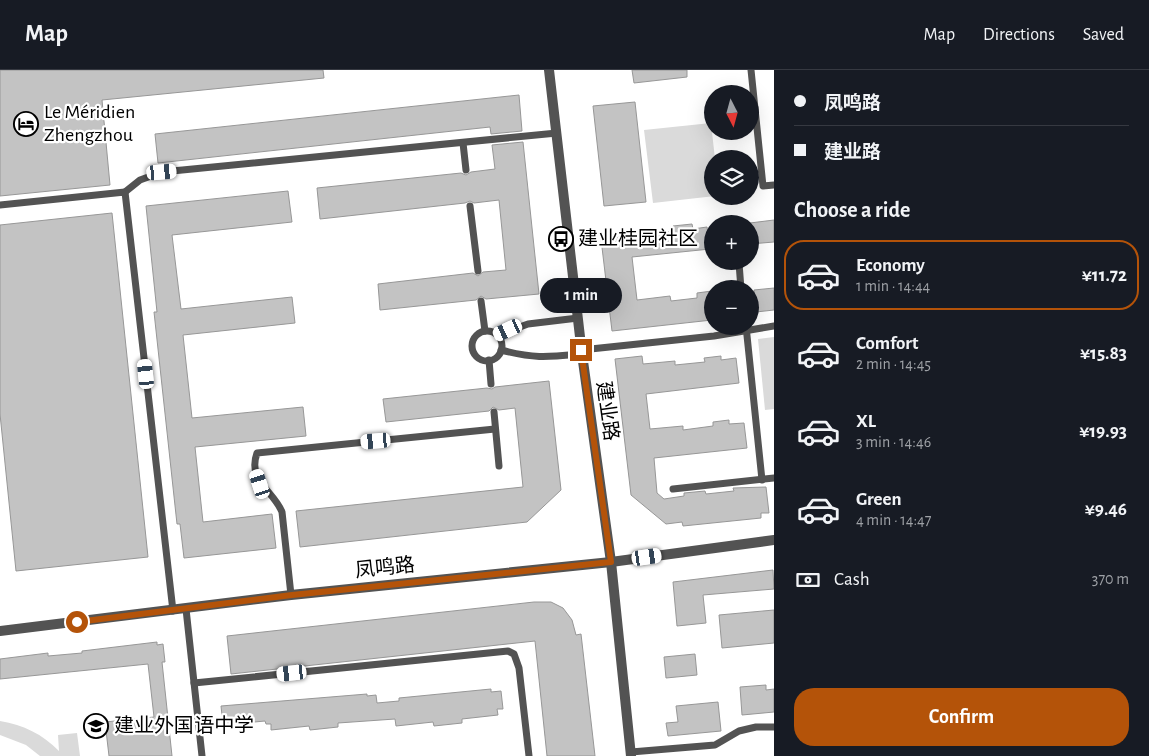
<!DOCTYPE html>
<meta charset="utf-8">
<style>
:root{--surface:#171b24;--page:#242831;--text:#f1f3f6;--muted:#9ea1a6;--line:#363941;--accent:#b45309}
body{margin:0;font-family:"Alegreya Sans","Noto Sans SC",sans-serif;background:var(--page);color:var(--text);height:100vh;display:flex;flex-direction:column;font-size:19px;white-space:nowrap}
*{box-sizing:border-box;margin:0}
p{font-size:16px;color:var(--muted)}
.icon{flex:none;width:28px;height:28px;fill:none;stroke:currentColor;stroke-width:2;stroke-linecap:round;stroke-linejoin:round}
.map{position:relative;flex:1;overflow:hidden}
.details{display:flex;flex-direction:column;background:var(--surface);width:375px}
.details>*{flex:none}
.top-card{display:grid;align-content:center;height:110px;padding:0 20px;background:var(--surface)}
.needle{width:32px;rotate:174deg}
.controls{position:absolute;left:704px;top:15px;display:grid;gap:10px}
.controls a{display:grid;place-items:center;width:55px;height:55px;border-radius:50%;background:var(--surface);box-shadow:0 5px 20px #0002;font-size:25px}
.end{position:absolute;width:22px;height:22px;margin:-11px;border:6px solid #b45309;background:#fff;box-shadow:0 0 0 2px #fff}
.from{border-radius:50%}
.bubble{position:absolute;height:35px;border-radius:18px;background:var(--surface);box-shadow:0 5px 20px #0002;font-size:16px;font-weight:700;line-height:35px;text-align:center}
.car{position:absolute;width:15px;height:30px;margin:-15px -8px;border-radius:6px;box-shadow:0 0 4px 1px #0007;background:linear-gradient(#fff 24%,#345 0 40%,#fff 0 76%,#345 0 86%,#fff 0)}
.top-card b{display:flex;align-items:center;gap:18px;height:48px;font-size:19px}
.top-card b+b{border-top:1px solid var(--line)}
.top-card i{width:12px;height:12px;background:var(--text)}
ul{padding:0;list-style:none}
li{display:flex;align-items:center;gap:15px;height:70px;margin:0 10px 8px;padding:0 10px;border:2px solid transparent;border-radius:20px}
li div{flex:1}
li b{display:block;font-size:19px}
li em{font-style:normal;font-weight:700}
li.active{border-color:var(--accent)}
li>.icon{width:45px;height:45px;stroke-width:1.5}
h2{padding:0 20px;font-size:22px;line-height:60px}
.pay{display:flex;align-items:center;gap:12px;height:55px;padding:0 20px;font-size:19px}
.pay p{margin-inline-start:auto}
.action{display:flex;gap:10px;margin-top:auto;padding:10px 20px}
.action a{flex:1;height:58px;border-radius:20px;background:var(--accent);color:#fff;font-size:20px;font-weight:700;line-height:58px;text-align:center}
header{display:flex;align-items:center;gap:30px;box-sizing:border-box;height:70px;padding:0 25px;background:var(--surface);border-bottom:1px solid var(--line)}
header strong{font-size:24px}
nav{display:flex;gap:28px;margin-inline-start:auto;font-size:18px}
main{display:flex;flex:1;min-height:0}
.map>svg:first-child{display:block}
.green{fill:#dadada}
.building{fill:#c3c3c3;stroke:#979797}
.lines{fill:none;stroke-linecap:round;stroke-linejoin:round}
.service{stroke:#535353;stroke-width:7}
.minor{stroke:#535353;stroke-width:10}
.route{stroke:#b45309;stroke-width:6}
.labels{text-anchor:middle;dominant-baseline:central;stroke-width:4.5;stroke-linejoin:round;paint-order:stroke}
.poi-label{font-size:20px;fill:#000;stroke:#fff;text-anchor:start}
.street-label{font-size:20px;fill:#000;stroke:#fff}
</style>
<header>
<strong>Map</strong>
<nav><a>Map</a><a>Directions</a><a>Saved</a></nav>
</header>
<main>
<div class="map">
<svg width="774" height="686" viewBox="0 0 774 686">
<rect width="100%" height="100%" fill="#fff"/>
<g class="green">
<path d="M711,53L715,89H712V126H715L653,133L644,60Z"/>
<path d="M774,267V339L765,340L758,269Z"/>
<path d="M0,651C24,655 42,664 59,681L58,665L77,663L80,686H40L26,675L0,665Z"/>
</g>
<g class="building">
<path d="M0,0H323L324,8L102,30L110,115L0,126Z"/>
<path d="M632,0H687V7L634,13Z"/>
<path d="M519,25L522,61L491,64L490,57L158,93L155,64Z"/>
<path d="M635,32L646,132L604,136L593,36Z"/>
<path d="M523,72L539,224L486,229L481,226L476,230L380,240L378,214L473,203L478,206L483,202L506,200L499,130L474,133L470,131L465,133L320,149L317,118L461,103L466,105L471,102L495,99L492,75Z"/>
<path d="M288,121L292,152L172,165L181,239L292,227L295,253L183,265L192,348L303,337L306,366L195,377L203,452L272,444L276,478L184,488L180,454H177L154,242H157L146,136Z"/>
<path d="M112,143L148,487L16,501L0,344V155Z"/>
<path d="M774,150V172L750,174V153Z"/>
<path d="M692,154L693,159L707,157L710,179L632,187L637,230L670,226L671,231L697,228V223L712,221V250L612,261L601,169L674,161L673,156Z"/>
<path d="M774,218V240L756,242L754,220Z"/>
<path d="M642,286L643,294L675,291V295L705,292L704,288L721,286V290L736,288L739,313L646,324L650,359L683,356V360L713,356V352L729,350V354L744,353L747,378L654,388L657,423L664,429L684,426V423L705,421L706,424L734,421L733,418L766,417L769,443H761V448L683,456L682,452L666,454L631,425L615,289Z"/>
<path d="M549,311L561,420L527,452L300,477L296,441L523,417L515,338L499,340L493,337L489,341L386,352L383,329L487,318L492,319L495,317Z"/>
<path d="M773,500L774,519L703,525L706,553L677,556L673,512Z"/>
<path d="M534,532H551L563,538L572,550L576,565L581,564L595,686H547L535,571L231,604L227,566Z"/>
<path d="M774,540V573L722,578L719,545Z"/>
<path d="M157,572V575L163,574L165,592H162L172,686H109L105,652L154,647L148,594L0,609V589L48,583V586L82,583V581Z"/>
<path d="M695,584L697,605L666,608L664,587Z"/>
<path d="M766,615V620L774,619V642L742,645L740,617Z"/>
<path d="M491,619V622L501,621L503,639H497L498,645L462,649V653L434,656L433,652L396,656L395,649L338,653V657L310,660L309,656L271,660V654H266L265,651L223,655L221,636L367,624V626L376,625L377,633L399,631V628Z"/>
<path d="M718,632L721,661L668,666L666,653L678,652L676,636Z"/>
</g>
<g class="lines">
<g class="service">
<path d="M751,0L763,116L774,115"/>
<path d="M463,73L466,100"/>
<path d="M125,122L140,110L162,102L557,63"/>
<path d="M0,135L125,122L173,541"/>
<path d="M470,136L478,201"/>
<path d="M739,193L741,219"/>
<path d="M481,231L485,261"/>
<path d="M746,256L762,410"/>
<circle cx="487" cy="276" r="15"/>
<path d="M498,265L528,254L578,248"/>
<path d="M501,280C535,289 548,287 582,284"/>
<path d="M581,280L714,266L774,256"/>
<path d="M489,290L491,314"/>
<path d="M494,342L499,396"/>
<path d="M673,419L774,408"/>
<path d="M291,525L282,442C273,420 247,411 257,383L495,359"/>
<path d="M186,539L202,686"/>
<path d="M194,613L508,581L514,584L519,598L529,686"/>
<path d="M631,682L715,675L739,661L756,657H774"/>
</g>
<g class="minor">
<path d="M549,0L582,284L611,492L631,686"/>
<path d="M0,561L291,525L611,492L774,470"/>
</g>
</g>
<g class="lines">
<path class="route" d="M77,552L292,525L611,492L581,280"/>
</g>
<defs>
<symbol id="hotel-ring" viewBox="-11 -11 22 22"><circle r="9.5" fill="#fff" stroke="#000" stroke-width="1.5"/><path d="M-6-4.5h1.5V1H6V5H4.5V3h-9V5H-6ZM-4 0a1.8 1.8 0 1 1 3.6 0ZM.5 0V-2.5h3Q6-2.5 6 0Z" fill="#000"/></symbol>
<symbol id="bus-ring" viewBox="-11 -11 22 22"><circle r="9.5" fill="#fff" stroke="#000" stroke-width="1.5"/><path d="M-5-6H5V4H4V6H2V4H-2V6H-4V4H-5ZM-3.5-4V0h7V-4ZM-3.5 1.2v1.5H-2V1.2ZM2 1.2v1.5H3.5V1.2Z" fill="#000"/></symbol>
<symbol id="school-ring" viewBox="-11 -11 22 22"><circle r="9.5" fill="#fff" stroke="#000" stroke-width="1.5"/><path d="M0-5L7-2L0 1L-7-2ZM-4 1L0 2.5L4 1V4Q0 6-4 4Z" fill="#000"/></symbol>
</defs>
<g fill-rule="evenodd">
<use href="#hotel-ring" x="12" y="40" width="28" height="28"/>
<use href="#bus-ring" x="547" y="155" width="28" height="28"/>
<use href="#school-ring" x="82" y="642" width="28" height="28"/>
</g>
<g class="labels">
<g class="poi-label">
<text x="44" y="42">Le Méridien<tspan x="44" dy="23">Zhengzhou</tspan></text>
<text x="578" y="169">建业桂园社区</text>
<text x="114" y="656">建业外国语中学</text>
</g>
<g class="street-label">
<text transform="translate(607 341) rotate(82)">建业路</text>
<text transform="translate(385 498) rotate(-6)">凤鸣路</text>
</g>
</g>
</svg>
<div class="controls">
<a><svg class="needle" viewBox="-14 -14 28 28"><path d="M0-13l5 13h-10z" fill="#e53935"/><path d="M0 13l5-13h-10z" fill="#9ea1a6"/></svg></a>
<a><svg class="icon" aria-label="layers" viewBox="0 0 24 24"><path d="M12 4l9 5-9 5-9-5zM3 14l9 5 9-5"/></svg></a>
<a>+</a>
<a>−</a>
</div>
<i class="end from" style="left:77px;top:552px"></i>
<i class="end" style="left:581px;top:280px"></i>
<div class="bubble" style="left:540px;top:208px;width:82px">1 min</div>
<i class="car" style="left:162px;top:102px;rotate:85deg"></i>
<i class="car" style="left:508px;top:260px;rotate:245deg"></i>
<i class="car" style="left:146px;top:304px;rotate:354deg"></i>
<i class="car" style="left:376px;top:371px;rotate:265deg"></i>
<i class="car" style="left:260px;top:414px;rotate:342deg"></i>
<i class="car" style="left:647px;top:487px;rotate:82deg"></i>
<i class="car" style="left:292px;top:603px;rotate:264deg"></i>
</div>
<section class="details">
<div class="top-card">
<b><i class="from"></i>凤鸣路</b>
<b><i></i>建业路</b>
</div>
<h2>Choose a ride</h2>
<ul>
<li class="active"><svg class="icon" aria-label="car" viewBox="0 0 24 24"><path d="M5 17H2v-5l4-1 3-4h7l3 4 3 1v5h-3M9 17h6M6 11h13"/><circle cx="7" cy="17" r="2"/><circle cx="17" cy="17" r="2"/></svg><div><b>Economy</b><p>1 min · 14:44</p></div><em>¥11.72</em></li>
<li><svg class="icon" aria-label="car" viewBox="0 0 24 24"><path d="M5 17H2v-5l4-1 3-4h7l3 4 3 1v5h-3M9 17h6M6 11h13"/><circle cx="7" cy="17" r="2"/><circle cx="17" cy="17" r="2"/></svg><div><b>Comfort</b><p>2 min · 14:45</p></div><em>¥15.83</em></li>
<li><svg class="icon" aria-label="car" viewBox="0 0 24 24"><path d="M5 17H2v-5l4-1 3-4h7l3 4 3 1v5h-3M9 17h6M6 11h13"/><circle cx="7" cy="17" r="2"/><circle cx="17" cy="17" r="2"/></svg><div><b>XL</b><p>3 min · 14:46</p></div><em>¥19.93</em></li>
<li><svg class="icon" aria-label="car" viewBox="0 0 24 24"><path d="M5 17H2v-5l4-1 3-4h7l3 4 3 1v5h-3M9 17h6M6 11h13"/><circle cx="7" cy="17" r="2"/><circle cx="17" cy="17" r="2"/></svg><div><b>Green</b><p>4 min · 14:47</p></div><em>¥9.46</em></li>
</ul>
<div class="pay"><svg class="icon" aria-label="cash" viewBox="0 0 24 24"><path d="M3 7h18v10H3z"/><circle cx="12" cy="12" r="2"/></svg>Cash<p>370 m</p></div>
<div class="action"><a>Confirm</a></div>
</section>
</main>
